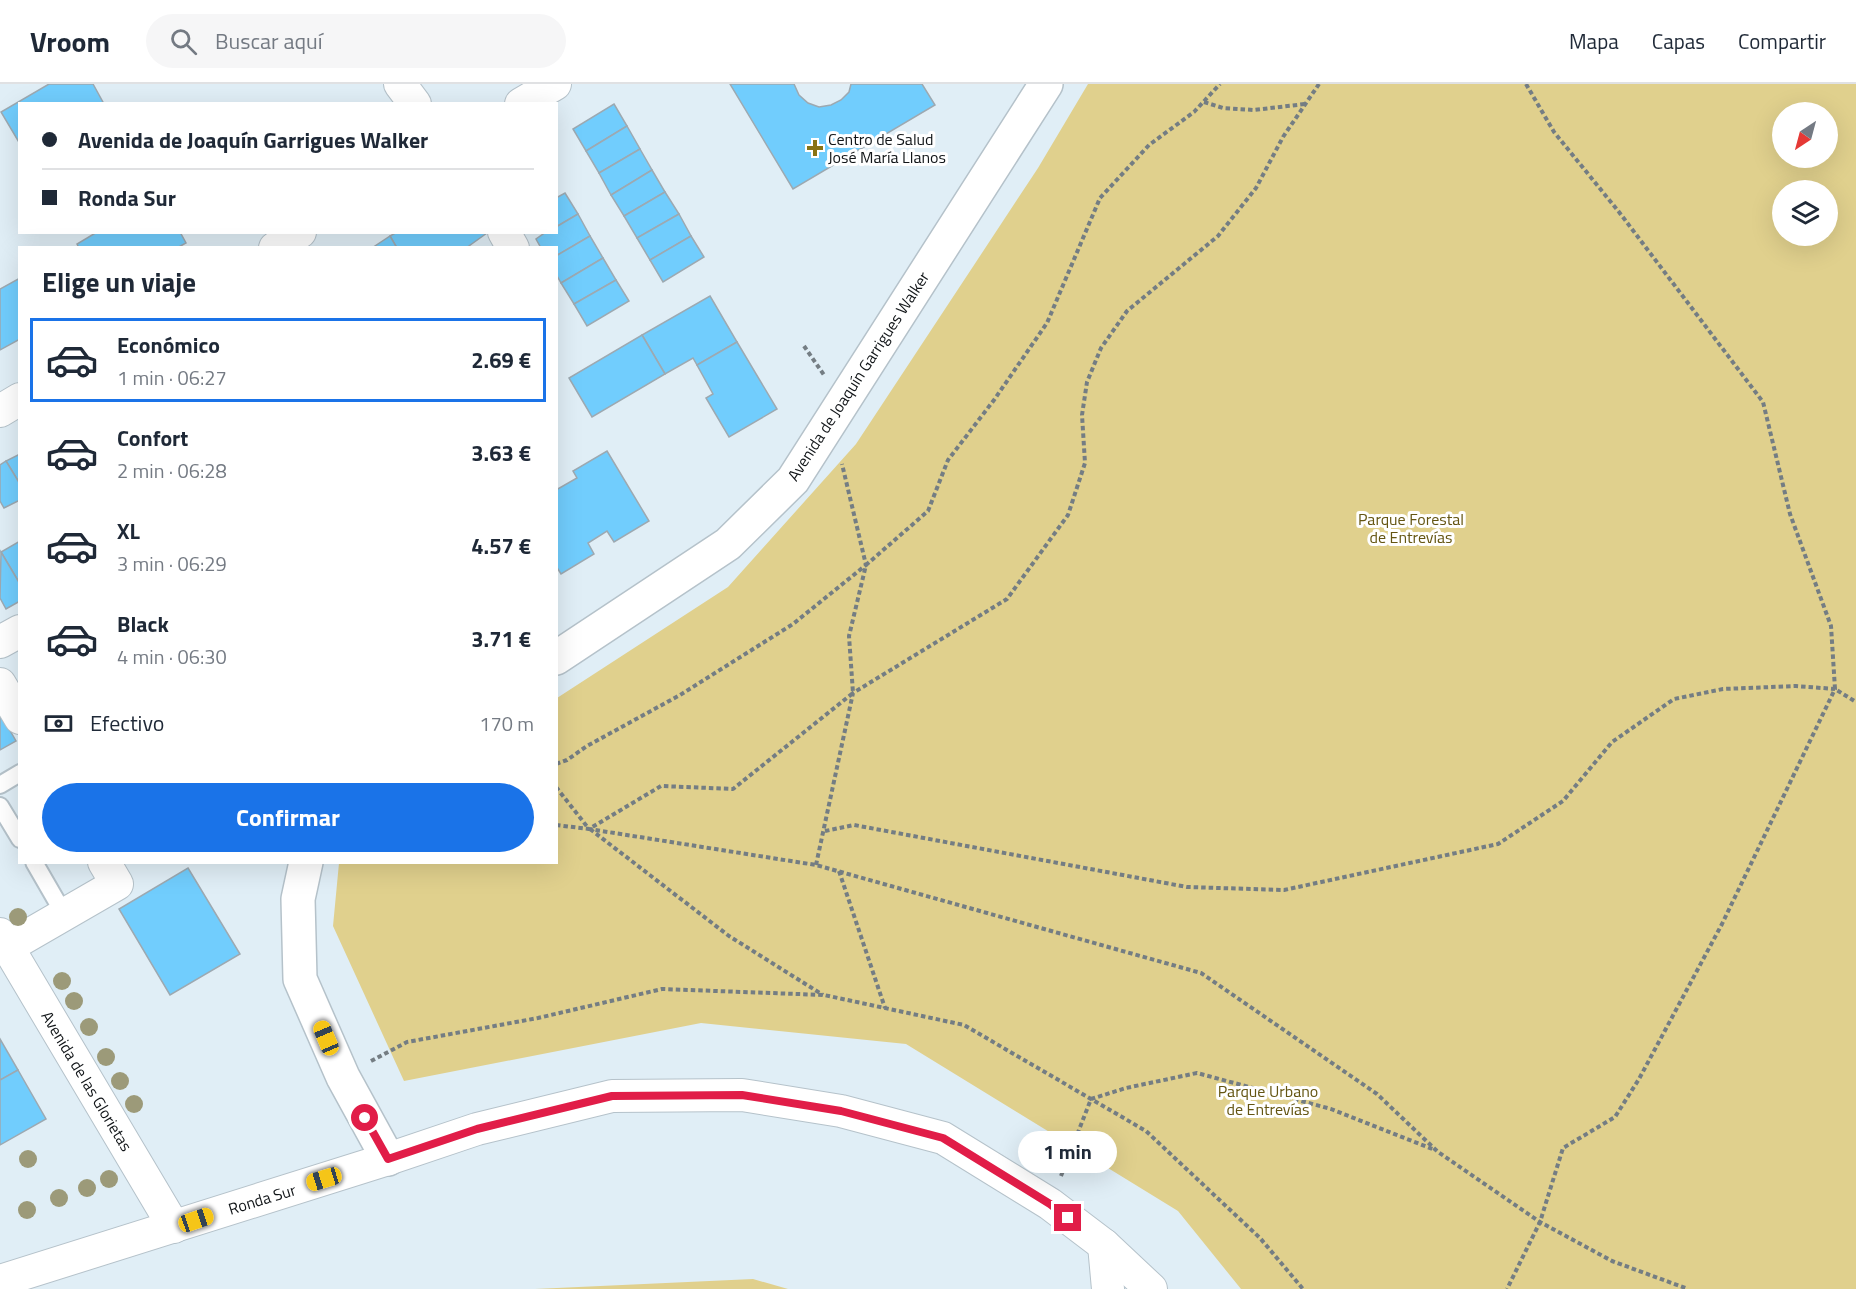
<!DOCTYPE html>
<html lang="es">
<meta charset="utf-8">
<style>
:root{--surface:#fff;--page:#f6f6f7;--text:#1f2937;--muted:#747a83;--line:#e0e1e3;--accent:#1a73e8}
body{margin:0;font-family:"Titillium Web",sans-serif;background:var(--page);color:var(--text);height:100vh;display:flex;flex-direction:column;font-size:22px;white-space:nowrap}
*{box-sizing:border-box;margin:0}
p{font-size:20px;color:var(--muted)}
.icon{flex:none;width:33px;height:33px;fill:none;stroke:currentColor;stroke-width:2;stroke-linecap:round;stroke-linejoin:round}
.map{position:relative;flex:1;overflow:hidden}
.sheet{position:absolute;left:18px;top:162px;width:540px;height:618px;display:flex;flex-direction:column;background:var(--surface);border-radius:0px;box-shadow:0 6px 24px #0002}
.sheet>*{flex:none}
.guide{position:absolute;left:18px;top:18px;width:540px;height:132px;border-radius:0px;box-shadow:0 6px 24px #0002;display:grid;align-content:center;height:132px;padding:0 24px;background:var(--surface)}
.needle{width:39px;rotate:216deg}
.buttons{position:absolute;left:1772px;top:18px;display:grid;gap:12px}
.buttons a{display:grid;place-items:center;width:66px;height:66px;border-radius:50%;background:var(--surface);box-shadow:0 6px 24px #0002;font-size:30px}
.end{position:absolute;width:27px;height:27px;margin:-14px;border:8px solid #e11d48;background:#fff;box-shadow:0 0 0 3px #fff}
.from{border-radius:50%}
.bubble{position:absolute;height:42px;border-radius:21px;background:var(--surface);box-shadow:0 6px 24px #0002;font-size:20px;font-weight:700;line-height:42px;text-align:center}
.car{position:absolute;width:18px;height:36px;margin:-18px -9px;border-radius:8px;box-shadow:0 0 4px 2px #0007;background:linear-gradient(#f5c518 24%,#345 0 40%,#f5c518 0 76%,#345 0 86%,#f5c518 0)}
.guide b{display:flex;align-items:center;gap:21px;height:57px;font-size:22px}
.guide b+b{border-top:2px solid var(--line)}
.guide i{width:15px;height:15px;background:var(--text)}
ul{padding:0;list-style:none}
li{display:flex;align-items:center;gap:18px;height:84px;margin:0 12px 9px;padding:0 12px;border:3px solid transparent;border-radius:0px}
li div{flex:1}
li b{display:block;font-size:22px}
li em{font-style:normal;font-weight:700}
li.on{border-color:var(--accent)}
li>.icon{width:54px;height:54px;stroke-width:1.5}
h2{padding:0 24px;font-size:27px;line-height:72px}
.pay{display:flex;align-items:center;gap:15px;height:66px;padding:0 24px;font-size:22px}
.pay p{margin-inline-start:auto}
.cta{display:flex;gap:12px;margin-top:auto;padding:12px 24px}
.cta a{flex:1;height:69px;border-radius:36px;background:var(--accent);color:#fff;font-size:24px;font-weight:700;line-height:69px;text-align:center}
header{display:flex;align-items:center;gap:36px;box-sizing:border-box;height:84px;padding:0 30px;background:var(--surface);border-bottom:2px solid var(--line)}
header strong{font-size:28px}
nav{display:flex;gap:33px;margin-inline-start:auto;font-size:21px}
.search{width:420px;height:54px;background:var(--page);display:flex;align-items:center;gap:15px;box-sizing:border-box;padding:0 21px;border-radius:33px;color:var(--muted);font-size:22px}
.map>svg:first-child{display:block}
.green{fill:#e0d08d;fill-rule:evenodd}
.building{fill:#71cdfd;stroke:#9da9b1;stroke-width:1.5}
.lines{fill:none;stroke-linecap:round;stroke-linejoin:round}
.service-casing{stroke:#b5c2ca;stroke-width:20}
.minor-casing{stroke:#b5c2ca;stroke-width:34}
.tertiary-casing{stroke:#b5c2ca;stroke-width:36}
.path{stroke:#747d83;stroke-width:4;stroke-dasharray:4.5 3;stroke-linecap:butt}
.service{stroke:#fff;stroke-width:16}
.minor{stroke:#fff;stroke-width:32}
.tertiary{stroke:#fff;stroke-width:33}
.tree{fill:#9c9a79}
.route{stroke:#e11d48;stroke-width:8}
.poi-dot{fill:#877315;stroke:#fff;stroke-width:2}
.labels{text-anchor:middle;dominant-baseline:central;stroke-width:6;stroke-linejoin:round;paint-order:stroke}
.poi-label{font-size:16px;fill:#111518;stroke:#fff;text-anchor:start}
.street-label{font-size:16px;fill:#111518;stroke:#fff}
.park-label{font-size:16px;fill:#645512;stroke:#fff}
</style>
<header>
<strong>Vroom</strong>
<div class="search"><svg class="icon" aria-label="search" viewBox="0 0 24 24"><circle cx="10" cy="10" r="6"/><path d="M15 15l6 6"/></svg>Buscar aquí</div>
<nav><a>Mapa</a><a>Capas</a><a>Compartir</a></nav>
</header>
<div class="map">
<svg width="1856" height="1205" viewBox="0 0 1856 1205">
<rect width="100%" height="100%" fill="#e0eef6"/>
<g class="green">
<path d="M1088,0H1856V1205H1241L1178,1127L906,960L701,939L404,997L333,842L339,779L556,778L557,614L728,503L856,360L1038,84ZM1782,28H1827V74H1782ZM1782,106H1827V152H1782Z"/>
<path d="M753,1195L788,1205H535Z"/>
</g>
<g class="building">
<path d="M49,0H93L104,20H20V60L1,28Z"/>
<path d="M730,0H794L799,11L808,19L819,23L831,21L841,16L849,8L851,0H922L935,21L793,105Z"/>
<path d="M614,20L627,42L586,67L573,45Z"/>
<path d="M627,42L640,65L599,89L586,67Z"/>
<path d="M640,65L652,86L611,111L599,89Z"/>
<path d="M652,86L665,108L624,132L611,111Z"/>
<path d="M665,108L679,130L637,154L624,132Z"/>
<path d="M565,109L578,130L556,143V114Z"/>
<path d="M578,130L590,152L556,172V164H541L536,155L546,148H556V143Z"/>
<path d="M679,130L691,152L650,176L637,154Z"/>
<path d="M97,148H180L186,159L177,164H79L77,160Z"/>
<path d="M397,148H486L487,149L466,164H397L390,152Z"/>
<path d="M390,152L397,164H372Z"/>
<path d="M590,152L603,174L561,199L556,190V172Z"/>
<path d="M691,152L704,173L663,198L650,176Z"/>
<path d="M603,174L616,196L574,220L561,199Z"/>
<path d="M20,194V255L0,266V205Z"/>
<path d="M616,196L629,217L587,242L574,220Z"/>
<path d="M710,212L737,258L697,281L693,274L665,290L642,251Z"/>
<path d="M642,251L665,290L592,333L569,294Z"/>
<path d="M737,258L777,325L729,353L706,314L713,310L697,281Z"/>
<path d="M607,367L649,437L614,458L607,447L588,459L594,470L561,490L556,482V406L577,394L573,387Z"/>
<path d="M20,370V400L6,377Z"/>
<path d="M6,377L20,400V416L4,424L0,417V381Z"/>
<path d="M20,457V500L1,468Z"/>
<path d="M1,468L20,500V517L6,525L0,514Z"/>
<path d="M0,629L16,657L0,666Z"/>
<path d="M188,784L240,870L170,911L119,825Z"/>
<path d="M0,955L18,986L0,996Z"/>
<path d="M18,986L46,1035L0,1061V996Z"/>
</g>
<g class="lines">
<defs>
<g id="service">
<path d="M0,701L20,689"/>
<path d="M0,722L20,755"/>
<path d="M34,778L64,830"/>
</g>
<g id="minor">
<path d="M400,0L415,20"/>
<path d="M521,20L555,0"/>
<path d="M504,148L513,164"/>
<path d="M275,164L300,148"/>
<path d="M0,327L20,315"/>
<path d="M0,558L20,547"/>
<path d="M0,600L20,634"/>
<path d="M0,850L174,1143"/>
<path d="M8,863L117,800L104,778"/>
<path d="M1104,1161L1108,1205"/>
<path d="M0,1197L388,1075L477,1045L612,1012L742,1011L841,1027L943,1054L1050,1120L1104,1161L1151,1205"/>
</g>
<g id="tertiary">
<path d="M556,574L728,460L793,396L1046,0"/>
<path d="M306,778L298,815L300,895L343,993L388,1075"/>
</g>
</defs>
<use href="#service" class="service-casing"/>
<use href="#minor" class="minor-casing"/>
<use href="#tertiary" class="tertiary-casing"/>
<g class="path">
<path d="M1526,0L1554,48L1619,128L1763,318L1790,430L1831,542L1835,605L1856,618"/>
<path d="M1204,18L1223,24L1254,26L1305,20"/>
<path d="M804,262L824,291"/>
<path d="M556,680L567,676L587,662L680,611L793,540L866,481L842,380"/>
<path d="M556,703L589,745L816,781L1201,889L1377,1010L1438,1068L1540,1138L1612,1177L1688,1205"/>
<path d="M556,741L589,745L661,702L733,705L853,609L849,552L866,481L928,427L948,376L994,316L1047,239L1100,114L1149,61L1194,28L1220,0"/>
<path d="M590,745L729,852L823,911"/>
<path d="M825,747L854,741L1187,803L1284,806L1498,760L1563,717L1612,658L1674,615L1723,605L1796,602L1835,605L1722,840L1639,995L1615,1033L1563,1064L1540,1138L1507,1205"/>
<path d="M816,781L853,609L1007,515L1068,431L1085,379L1082,331L1087,298L1101,264L1127,227L1218,152L1256,104L1283,53L1319,0"/>
<path d="M839,787L885,924"/>
<path d="M371,977L407,958L538,934L662,905L824,911L964,941L1146,1047L1260,1154L1303,1205"/>
<path d="M1061,1092L1091,1015L1126,1004L1197,989L1331,1025L1435,1066"/>
</g>
<use href="#service" class="service"/>
<use href="#minor" class="minor"/>
<use href="#tertiary" class="tertiary"/>
</g>
<g class="tree">
<circle cx="18" cy="833" r="9"/>
<circle cx="62" cy="897" r="9"/>
<circle cx="74" cy="917" r="9"/>
<circle cx="89" cy="943" r="9"/>
<circle cx="106" cy="973" r="9"/>
<circle cx="120" cy="997" r="9"/>
<circle cx="134" cy="1020" r="9"/>
<circle cx="28" cy="1075" r="9"/>
<circle cx="109" cy="1095" r="9"/>
<circle cx="87" cy="1104" r="9"/>
<circle cx="59" cy="1114" r="9"/>
<circle cx="27" cy="1126" r="9"/>
</g>
<g class="lines">
<path class="route" d="M365,1034L388,1075L477,1045L612,1012L742,1011L841,1027L943,1054L1050,1120L1068,1134"/>
</g>
<path class="poi-dot" d="M812 55h6v6h6v6h-6v6h-6v-6h-6v-6h6z"/>
<g class="labels">
<g class="poi-label">
<text x="828" y="55">Centro de Salud<tspan x="828" dy="18">José María Llanos</tspan></text>
</g>
<g class="street-label">
<text transform="translate(858 292) rotate(-57)">Avenida de Joaquín Garrigues Walker</text>
<text transform="translate(87 997) rotate(59)">Avenida de las Glorietas</text>
<text transform="translate(262 1115) rotate(-17)">Ronda Sur</text>
</g>
<g class="park-label">
<text x="1411" y="435">Parque Forestal<tspan x="1411" dy="18">de Entrevías</tspan></text>
<text x="1268" y="1007">Parque Urbano<tspan x="1268" dy="18">de Entrevías</tspan></text>
</g>
</g>
</svg>
<div class="buttons">
<a><svg class="needle" viewBox="-14 -14 28 28"><path d="M0-13l5 13h-10z" fill="#e53935"/><path d="M0 13l5-13h-10z" fill="#747a83"/></svg></a>
<a><svg class="icon" aria-label="layers" viewBox="0 0 24 24"><path d="M12 4l9 5-9 5-9-5zM3 14l9 5 9-5"/></svg></a>
</div>
<i class="end from" style="left:365px;top:1034px"></i>
<i class="end" style="left:1068px;top:1134px"></i>
<div class="bubble" style="left:1018px;top:1047px;width:99px">1 min</div>
<i class="car" style="left:326px;top:954px;rotate:337deg"></i>
<i class="car" style="left:324px;top:1095px;rotate:253deg"></i>
<i class="car" style="left:196px;top:1136px;rotate:71deg"></i>
<div class="guide">
<b><i class="from"></i>Avenida de Joaquín Garrigues Walker</b>
<b><i></i>Ronda Sur</b>
</div>
<section class="sheet">
<h2>Elige un viaje</h2>
<ul>
<li class="on"><svg class="icon" aria-label="car" viewBox="0 0 24 24"><path d="M5 17H2v-5l4-1 3-4h7l3 4 3 1v5h-3M9 17h6M6 11h13"/><circle cx="7" cy="17" r="2"/><circle cx="17" cy="17" r="2"/></svg><div><b>Económico</b><p>1 min · 06:27</p></div><em>2.69 €</em></li>
<li><svg class="icon" aria-label="car" viewBox="0 0 24 24"><path d="M5 17H2v-5l4-1 3-4h7l3 4 3 1v5h-3M9 17h6M6 11h13"/><circle cx="7" cy="17" r="2"/><circle cx="17" cy="17" r="2"/></svg><div><b>Confort</b><p>2 min · 06:28</p></div><em>3.63 €</em></li>
<li><svg class="icon" aria-label="car" viewBox="0 0 24 24"><path d="M5 17H2v-5l4-1 3-4h7l3 4 3 1v5h-3M9 17h6M6 11h13"/><circle cx="7" cy="17" r="2"/><circle cx="17" cy="17" r="2"/></svg><div><b>XL</b><p>3 min · 06:29</p></div><em>4.57 €</em></li>
<li><svg class="icon" aria-label="car" viewBox="0 0 24 24"><path d="M5 17H2v-5l4-1 3-4h7l3 4 3 1v5h-3M9 17h6M6 11h13"/><circle cx="7" cy="17" r="2"/><circle cx="17" cy="17" r="2"/></svg><div><b>Black</b><p>4 min · 06:30</p></div><em>3.71 €</em></li>
</ul>
<div class="pay"><svg class="icon" aria-label="cash" viewBox="0 0 24 24"><path d="M3 7h18v10H3z"/><circle cx="12" cy="12" r="2"/></svg>Efectivo<p>170 m</p></div>
<div class="cta"><a>Confirmar</a></div>
</section>
</div>
